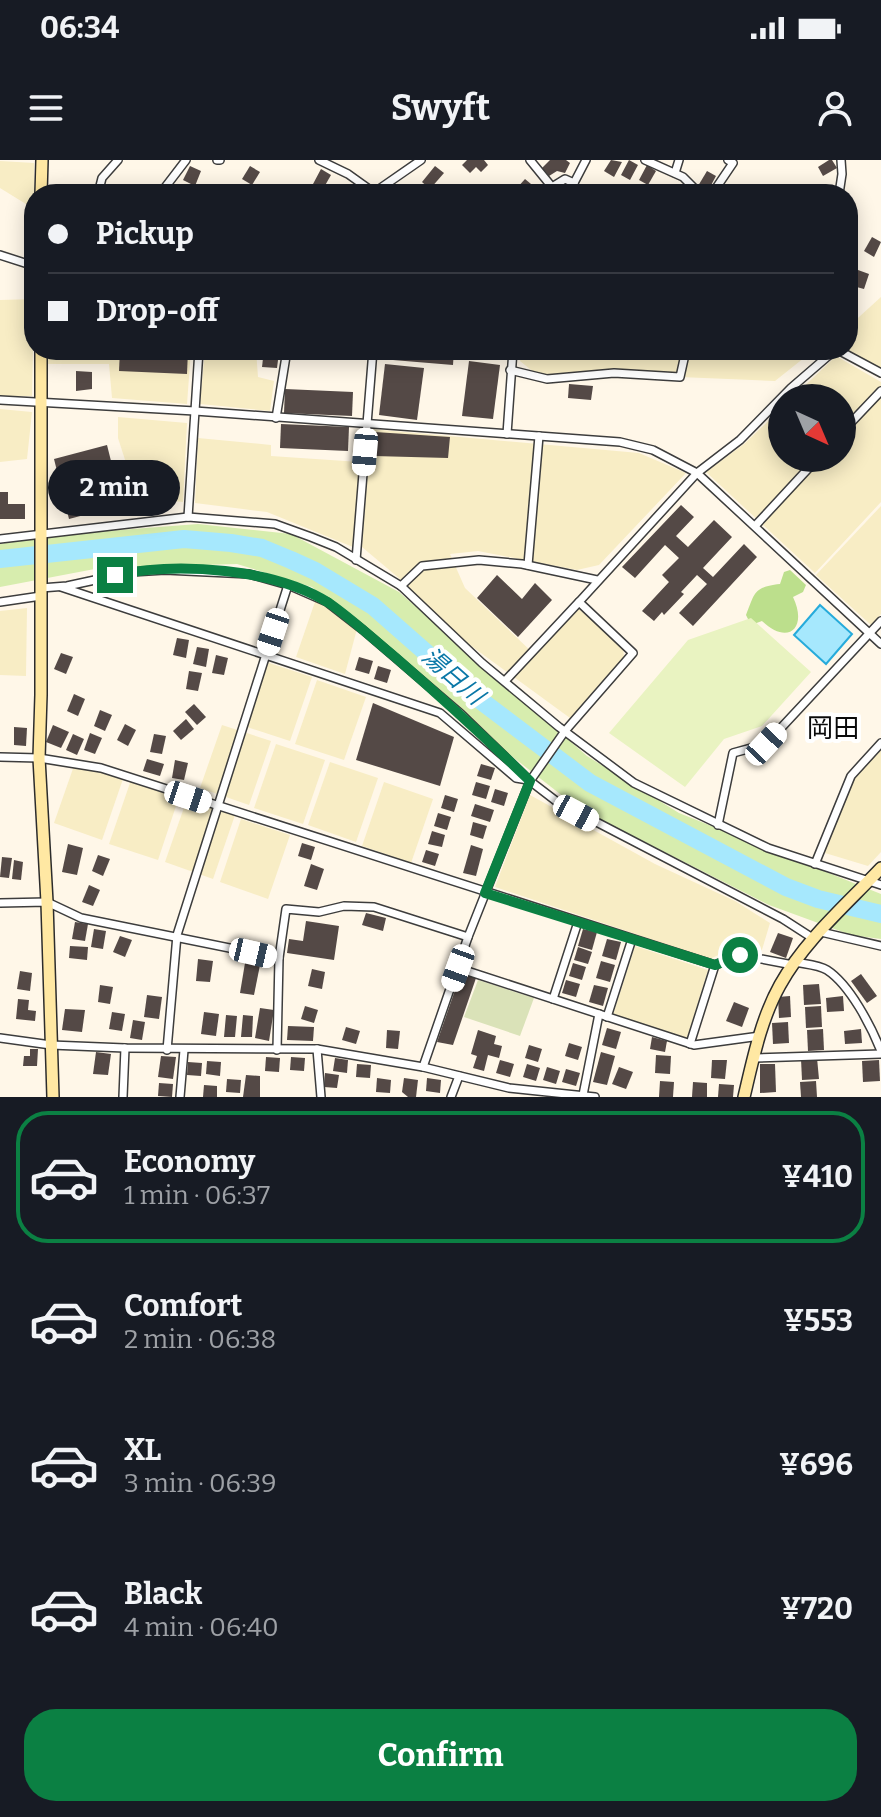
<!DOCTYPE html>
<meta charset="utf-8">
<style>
:root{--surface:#171b24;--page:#20242c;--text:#f1f3f6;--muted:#9ea1a6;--line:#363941;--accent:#0b8043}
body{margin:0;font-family:Bitter,"Noto Sans JP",serif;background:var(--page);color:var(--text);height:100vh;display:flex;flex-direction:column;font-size:30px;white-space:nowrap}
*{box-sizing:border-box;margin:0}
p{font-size:26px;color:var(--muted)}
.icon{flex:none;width:44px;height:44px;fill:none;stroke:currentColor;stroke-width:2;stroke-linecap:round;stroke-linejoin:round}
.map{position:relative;height:937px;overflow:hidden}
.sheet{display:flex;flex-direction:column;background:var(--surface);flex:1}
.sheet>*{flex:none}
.hud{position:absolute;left:24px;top:24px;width:834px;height:176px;border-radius:32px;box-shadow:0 4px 20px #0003;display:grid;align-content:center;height:176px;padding:0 24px;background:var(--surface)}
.needle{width:52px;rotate:136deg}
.controls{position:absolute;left:768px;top:224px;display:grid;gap:16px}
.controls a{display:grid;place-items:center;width:88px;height:88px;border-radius:50%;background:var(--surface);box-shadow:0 4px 20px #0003;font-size:40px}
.end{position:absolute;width:36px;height:36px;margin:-18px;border:10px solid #0b8043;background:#fff;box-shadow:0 0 0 4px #fff}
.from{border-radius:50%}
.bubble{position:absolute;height:56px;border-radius:28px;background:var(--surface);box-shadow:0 4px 20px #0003;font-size:26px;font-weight:700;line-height:56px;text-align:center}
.car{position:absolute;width:24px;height:48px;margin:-24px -12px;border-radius:10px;box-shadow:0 0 6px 2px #0007;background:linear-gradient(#fff 24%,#345 0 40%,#fff 0 76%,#345 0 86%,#fff 0)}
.hud b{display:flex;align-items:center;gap:28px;height:76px;font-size:30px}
.hud b+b{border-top:2px solid var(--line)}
.hud i{width:20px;height:20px;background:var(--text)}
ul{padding:14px 0 0;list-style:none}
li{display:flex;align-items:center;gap:24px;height:132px;margin:0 16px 12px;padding:0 8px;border:4px solid transparent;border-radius:32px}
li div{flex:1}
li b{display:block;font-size:30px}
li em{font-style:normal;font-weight:700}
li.current{border-color:var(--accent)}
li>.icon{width:72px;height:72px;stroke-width:1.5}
.primary-button{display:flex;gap:16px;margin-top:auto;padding:16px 24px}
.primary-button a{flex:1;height:92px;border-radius:32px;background:var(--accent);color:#fff;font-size:32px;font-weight:700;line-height:92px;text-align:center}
.status{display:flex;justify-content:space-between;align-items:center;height:56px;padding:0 40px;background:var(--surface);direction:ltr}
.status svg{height:22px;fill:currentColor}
header{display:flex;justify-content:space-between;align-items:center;height:104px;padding:0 24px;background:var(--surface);font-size:36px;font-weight:700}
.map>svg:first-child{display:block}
.farmland{fill:#f8edc5}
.green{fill:#d7edae}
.forest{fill:#bcdf8c}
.cemetery{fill:#dae2b8}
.pitch{fill:#e9f3c1}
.water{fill:#a6e8fd;stroke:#26abdb;stroke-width:2}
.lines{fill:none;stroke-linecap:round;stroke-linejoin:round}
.river{stroke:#a6e8fd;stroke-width:18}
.building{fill:#544946}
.street-casing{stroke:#3d3d3d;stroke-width:10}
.secondary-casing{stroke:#2c2c2c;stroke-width:14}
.street{stroke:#fff;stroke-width:7}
.secondary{stroke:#ffe8a3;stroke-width:11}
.route{stroke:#0b8043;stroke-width:10}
.labels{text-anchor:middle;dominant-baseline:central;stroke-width:8;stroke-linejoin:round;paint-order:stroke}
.water-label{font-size:24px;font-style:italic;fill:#0977a7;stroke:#fff}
.quarter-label{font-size:26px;fill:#0a0a0a;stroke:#fff}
</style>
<div class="status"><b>06:34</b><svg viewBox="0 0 49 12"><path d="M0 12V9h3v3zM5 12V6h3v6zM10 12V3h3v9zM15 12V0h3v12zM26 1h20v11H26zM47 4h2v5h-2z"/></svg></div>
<header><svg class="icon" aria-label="menu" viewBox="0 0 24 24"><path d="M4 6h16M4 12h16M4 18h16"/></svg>Swyft<svg class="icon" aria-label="person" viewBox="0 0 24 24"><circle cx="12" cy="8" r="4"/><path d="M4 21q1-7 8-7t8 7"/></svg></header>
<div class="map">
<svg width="881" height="937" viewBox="0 0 881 937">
<rect width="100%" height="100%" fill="#fff7e8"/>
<g class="farmland">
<path d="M0,1L34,3V49L0,28Z"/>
<path d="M881,137V210L846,190H848V167Z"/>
<path d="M34,139L32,236H0V140Z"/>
<path d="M48,190H191L187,244L112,238L109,204H47Z"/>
<path d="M205,190H256L258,217L274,221L270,251L200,244Z"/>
<path d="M522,190H814L775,221L680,217L541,218L520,201Z"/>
<path d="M836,196L881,222V342L815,413L706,312L744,284L782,248V298H842V238H792Z"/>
<path d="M0,249L32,252L27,299L0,302Z"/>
<path d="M118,257L187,263L183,342L137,337L118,278Z"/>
<path d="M371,269L639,293L686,313L599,405L577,410L478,391L450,394L465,428L535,495L579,449L623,488L624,497L570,558L437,461L400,419L362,387Z"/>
<path d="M198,278L271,285V296L360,302L353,387L267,352L195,343Z"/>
<path d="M881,346V454L871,465L816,415Z"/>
<path d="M318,433L358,465L345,514L296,497Z"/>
<path d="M27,448L26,516L0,515V451Z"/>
<path d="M263,501L312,517L290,581L241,565Z"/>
<path d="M317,520L366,537L344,600L295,584Z"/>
<path d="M222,565L271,581L249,645L200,628Z"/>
<path d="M276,584L325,600L303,664L254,648Z"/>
<path d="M881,589V692L868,706L825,693L852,619Z"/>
<path d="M76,600L124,616L102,680L54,663Z"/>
<path d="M330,602L378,618L356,682L308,665Z"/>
<path d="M131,620L179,637L158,700L109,684Z"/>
<path d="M384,622L433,639L411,703L362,686Z"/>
<path d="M530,635L655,704L735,741L770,763L761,793L733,788L710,799L495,727Z"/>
<path d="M187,639L235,655L213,719L165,702Z"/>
<path d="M241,659L290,675L268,739L220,722Z"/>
<path d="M635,786L708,810L687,878L613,855Z"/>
</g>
<path class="green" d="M198,364L291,374L399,432L587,596L679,653L881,734V779L851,775L769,745L578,648L468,562L312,427L237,404L100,408L0,427V384L55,375Z"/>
<path class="forest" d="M790,410L806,425L803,432L793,437C808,468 788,486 762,461L751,465L746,455C755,433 753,427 780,424L784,412Z"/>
<path class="cemetery" d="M478,820L534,838L520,876L464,857Z"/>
<path class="pitch" d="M751,458L811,512L762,566L724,579L685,627L609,573L688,480Z"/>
<path class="water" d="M820,445L852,474L826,504L794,475Z"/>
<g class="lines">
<path class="river" d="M0,399L184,379L231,383L262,388L291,400L315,411L373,446L480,540L590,623L786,727L818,739L881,754"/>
</g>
<g class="building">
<path d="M467,0H484L488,5L481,12L476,7L470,13L462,5Z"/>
<path d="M550,0H566L570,3L565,13L557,11L549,16L542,8Z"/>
<path d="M611,0L622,2L614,17L604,11Z"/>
<path d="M629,0L638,5L630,20L621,15Z"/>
<path d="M829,0H832L837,8L823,16L818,7Z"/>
<path d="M647,5L656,11L648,25L639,20Z"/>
<path d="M190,6L201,11L195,26L183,20Z"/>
<path d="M250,6L260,12L252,25L242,19Z"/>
<path d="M435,6L444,13L430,29L422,22Z"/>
<path d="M321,9L331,15L323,29L313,24Z"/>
<path d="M707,11L716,16L708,31L698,26Z"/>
<path d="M525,19L537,29L533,34H525L517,28Z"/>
<path d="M872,77L881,82L874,97L864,91Z"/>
<path d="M858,110L869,114L864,129L853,126Z"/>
<path d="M120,190H188L187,214L119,211Z"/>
<path d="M264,190L279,192L277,208L262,207Z"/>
<path d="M382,190H454L453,205L381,199Z"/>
<path d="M469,201L500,205L493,259L462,256Z"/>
<path d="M385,204L424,208L417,260L379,255Z"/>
<path d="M76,211L92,212V229L76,231Z"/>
<path d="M569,224L593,226L591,240L568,238Z"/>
<path d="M285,229L353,232L352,256L284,253Z"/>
<path d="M281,264L349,267L348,291L280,288Z"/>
<path d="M375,272L450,277L448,298L374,296Z"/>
<path d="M107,285L122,345L69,359L54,299Z"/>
<path d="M0,332H8V344H25V359H0Z"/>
<path d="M681,345L694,357L676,376L688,387L714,360L732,377L703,408L713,417L744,384L757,397L693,466L679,453L707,424L697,415L681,432L684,434L664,455L662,452L654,461L642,451L669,422L662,415L679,398L665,385L635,418L622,407Z"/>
<path d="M497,415L522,439L535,423L552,440L518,477L477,438Z"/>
<path d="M177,478L189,480L186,498L173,495Z"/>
<path d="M197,487L209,489L206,507L193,504Z"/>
<path d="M61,493L73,497L66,514L54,509Z"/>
<path d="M216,495L228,498L224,515L212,513Z"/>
<path d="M359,497L373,501L369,514L355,510Z"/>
<path d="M378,506L391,510L387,523L374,519Z"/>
<path d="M189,511L202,513L198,531L186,529Z"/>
<path d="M74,534L85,539L78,556L67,551Z"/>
<path d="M373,543L454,577L440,626L356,600Z"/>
<path d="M194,544L206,557L197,565L185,552Z"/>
<path d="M100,550L112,555L105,571L94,566Z"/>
<path d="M186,559L194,569L181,580L173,571Z"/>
<path d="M125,564L136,570L128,586L117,580Z"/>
<path d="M53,565L69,572L61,588L46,582Z"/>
<path d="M14,567L27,568L26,586L14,585Z"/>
<path d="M90,573L102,578L95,594L84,590Z"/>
<path d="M73,574L84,579L77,595L66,590Z"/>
<path d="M154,574L166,576L162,594L150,592Z"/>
<path d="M147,599L164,604L160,616L143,611Z"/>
<path d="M175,600L188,603L184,620L172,618Z"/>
<path d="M481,604L495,608L491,620L477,616Z"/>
<path d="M476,622L490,626L486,639L472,635Z"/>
<path d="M495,629L508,633L504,646L491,642Z"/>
<path d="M445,635L458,639L454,652L441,648Z"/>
<path d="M475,644L494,650L490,662L471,656Z"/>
<path d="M438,653L451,657L447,670L434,666Z"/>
<path d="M473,662L487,666L483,679L470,675Z"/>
<path d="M432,671L445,675L442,687L428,684Z"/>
<path d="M302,683L315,687L311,700L298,696Z"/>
<path d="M68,684L83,688L77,715L62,712Z"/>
<path d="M471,685L483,689L476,716L463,713Z"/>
<path d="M426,690L439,694L435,706L422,702Z"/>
<path d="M98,695L110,699L103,716L92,711Z"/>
<path d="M2,697L12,698L9,718L0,717Z"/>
<path d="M14,700L23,702L21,720L12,719Z"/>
<path d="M311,704L324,709L317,730L304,726Z"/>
<path d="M89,725L100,730L93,746L82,742Z"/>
<path d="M366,753L386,758L383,771L362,765Z"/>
<path d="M306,761L339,766L334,800L287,793L289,779L303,781Z"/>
<path d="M75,762L88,764L85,781L72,779Z"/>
<path d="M94,769L106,771L103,789L91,787Z"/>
<path d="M583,769L597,772L592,790L578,786Z"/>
<path d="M778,773L793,778L786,798L770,792Z"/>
<path d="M120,776L132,780L125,797L113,792Z"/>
<path d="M607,779L621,782L616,800L602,796Z"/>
<path d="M70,786L88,787L87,800L69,798Z"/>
<path d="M578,787L592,792L588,804L574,800Z"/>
<path d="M198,799L213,801L210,822L196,821Z"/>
<path d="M601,801L615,805L610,822L596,818Z"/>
<path d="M245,803L260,805L254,835L240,833Z"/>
<path d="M573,803L586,807L582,820L569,816Z"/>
<path d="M312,809L325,812L322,829L308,826Z"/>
<path d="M20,811L32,813L30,831L17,829Z"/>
<path d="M461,813L476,818L453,885L437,882Z"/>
<path d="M861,814L877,836L867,843L851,821Z"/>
<path d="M566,820L580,824L576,837L562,833Z"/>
<path d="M819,824L821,844L804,845L803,825Z"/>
<path d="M100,825L113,827L110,844L98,842Z"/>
<path d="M594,825L608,828L603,846L589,842Z"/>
<path d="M147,835L162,837L159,859L144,857Z"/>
<path d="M790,836L791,857L779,858L778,837Z"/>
<path d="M843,836L844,851L827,852L826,838Z"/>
<path d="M18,839L29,840L28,850L36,851L35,861L16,859Z"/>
<path d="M734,842L749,848L742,867L726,861Z"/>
<path d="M305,846L318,850L314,863L301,859Z"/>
<path d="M821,846L822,867L806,868L805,847Z"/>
<path d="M260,848L274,850L269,881L255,878Z"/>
<path d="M65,849L85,850L82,872L62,870Z"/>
<path d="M112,852L125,854L122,871L109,869Z"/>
<path d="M204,852L219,854L216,876L201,874Z"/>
<path d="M226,855L237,856L235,877H224Z"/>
<path d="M243,855L253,856L252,877H241Z"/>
<path d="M133,860L145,862L142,880L130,878Z"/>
<path d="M788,862L789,883L773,884L772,863Z"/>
<path d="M288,866L314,867L313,881L287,880Z"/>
<path d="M346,867L360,871L356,884L342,880Z"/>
<path d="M607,868L621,872L616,889L602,885Z"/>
<path d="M823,869L824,890L808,891L807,870Z"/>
<path d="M861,869L862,883L845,884L844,871Z"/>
<path d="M387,870L400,871L398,889L386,888Z"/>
<path d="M478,870L496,876L494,884L502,886L499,898L488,895L484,911L473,908L477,896L471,894Z"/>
<path d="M652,877L667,881L665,892L650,889Z"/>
<path d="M569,883L582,887L578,900L565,896Z"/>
<path d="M529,885L542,889L538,902L525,898Z"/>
<path d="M30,889H38L37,906H23L24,896H30Z"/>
<path d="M96,892L111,894L108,915L93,914Z"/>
<path d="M601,892L615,896L607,925L593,922Z"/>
<path d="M656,895L671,896L670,914L655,913Z"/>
<path d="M161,896L176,897L173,919L158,917Z"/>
<path d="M266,897L280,898L279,912L265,911Z"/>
<path d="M291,897L305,898L304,911L290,910Z"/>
<path d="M335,898L348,900L347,913L333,911Z"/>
<path d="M817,898L819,919L802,920L801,899Z"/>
<path d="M500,900L514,904L510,917L496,913Z"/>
<path d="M712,900H727L725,919L711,918Z"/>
<path d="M879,900L880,921L863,922L862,901Z"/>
<path d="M207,901L221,902L220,916L206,914Z"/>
<path d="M188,902L202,903L201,916L187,915Z"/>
<path d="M357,904L371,905L370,918L356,917Z"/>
<path d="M527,904L540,908L536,921L523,917Z"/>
<path d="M760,904H775L776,932L760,933Z"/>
<path d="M547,907L560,911L556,924L543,920Z"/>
<path d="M619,907L633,912L626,929L612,924Z"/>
<path d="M566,909L580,913L576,926L562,922Z"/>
<path d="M325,913L339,915L337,928L324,927Z"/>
<path d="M246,915L260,916V937H243Z"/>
<path d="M377,918L391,920L390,933L376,932Z"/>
<path d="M404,918L418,920L416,937H408L402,932Z"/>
<path d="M427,918L441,920L440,933L426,931Z"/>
<path d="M227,919L241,920L240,933L226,932Z"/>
<path d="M660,921L674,922L673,937H659Z"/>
<path d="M816,921L817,937H801L800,922Z"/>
<path d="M693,922L707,923V937H692Z"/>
<path d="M159,923L173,924L172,937L158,936Z"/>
<path d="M719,924L734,925L733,937H718Z"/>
<path d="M204,925L217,926V937H203Z"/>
</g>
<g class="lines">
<defs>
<g id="street">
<path d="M217,0H220"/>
<path d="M319,0L348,14L376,34"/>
<path d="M530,0L552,27L565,19L574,23"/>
<path d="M645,0L683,17L700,34"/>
<path d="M675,13L679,0"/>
<path d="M98,34L102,18L118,0"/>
<path d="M160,34L186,0"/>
<path d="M372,34L421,0"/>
<path d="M574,34V23L586,0"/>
<path d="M712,34L733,3L728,0"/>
<path d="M839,34L842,14L841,0"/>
<path d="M0,95L34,106"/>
<path d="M838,190L881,213"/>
<path d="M510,210L547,219L614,213L680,217L686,190"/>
<path d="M0,240L195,251L620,282L653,290L697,313L881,484"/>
<path d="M276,258L287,190"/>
<path d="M842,272L881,231"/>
<path d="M507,274L513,190"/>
<path d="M188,357L199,190"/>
<path d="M755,366L818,298"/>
<path d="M0,379L188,357L275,364L311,377L336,387L401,426L482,503L559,567L634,623L768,688L881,725"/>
<path d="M356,400L373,190"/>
<path d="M528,405L539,276"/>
<path d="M401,426L422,406L479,400L522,404L597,420"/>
<path d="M61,427L440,553L516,618L528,620"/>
<path d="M41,428L67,426L132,412L165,410L249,414L288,425L327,442L363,470L461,554L530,621L556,641L783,759L814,779"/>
<path d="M0,442L41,436"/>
<path d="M505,521L579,442"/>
<path d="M0,597L39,598L101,608L715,805L740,795L793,805"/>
<path d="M718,665L733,593L766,584L881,461"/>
<path d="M815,704L851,616L881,583"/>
<path d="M0,743L47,742L81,758L279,798L286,749L319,752L344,746L374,747L468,777"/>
<path d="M821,772L881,786"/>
<path d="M795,802C804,804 819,805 827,810C850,825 871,866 881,891"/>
<path d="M458,808L694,885L760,876"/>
<path d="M553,839L578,762"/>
<path d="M607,857L632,779"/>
<path d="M0,878L51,885L125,888L317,889L423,907L509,928L595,937"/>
<path d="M690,884L715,805"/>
<path d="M317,889L321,937"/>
<path d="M167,890L177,775L288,425"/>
<path d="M277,890L279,798"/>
<path d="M754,898L881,894"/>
<path d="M423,907L468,777L530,621L565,571L633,493L579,442L697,313L740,280L791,228L835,190"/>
<path d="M583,935L599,854"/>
<path d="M123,937L125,888"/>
<path d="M180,937L184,890"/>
<path d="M451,937L459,916"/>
</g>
<g id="secondary">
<path d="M41,34L42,0"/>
<path d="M41,190V535L39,598L47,742L53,937"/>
<path d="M744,937C753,899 761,859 780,825C805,780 846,745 881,708"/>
</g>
</defs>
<use href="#street" class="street-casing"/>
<use href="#secondary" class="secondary-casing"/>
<use href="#street" class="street"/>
<use href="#secondary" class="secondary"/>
</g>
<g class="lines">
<path class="route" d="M115,415C178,402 274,408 329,443C352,459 373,479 395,497C441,537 486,578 530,621L485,733L715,805L740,795"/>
</g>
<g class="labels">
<g class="water-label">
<text transform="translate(453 516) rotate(41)">湯日川</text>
</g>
<g class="quarter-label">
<text x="833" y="568">岡田</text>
</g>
</g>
</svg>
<div class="controls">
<a><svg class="needle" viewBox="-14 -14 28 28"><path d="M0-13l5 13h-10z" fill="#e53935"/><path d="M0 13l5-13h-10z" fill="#9ea1a6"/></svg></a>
</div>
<i class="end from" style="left:740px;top:795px"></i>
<i class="end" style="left:115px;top:415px"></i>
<div class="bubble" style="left:48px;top:300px;width:132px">2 min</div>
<i class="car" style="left:365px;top:292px;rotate:185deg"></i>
<i class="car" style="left:273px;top:472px;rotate:198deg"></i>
<i class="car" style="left:766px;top:584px;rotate:43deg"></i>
<i class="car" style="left:188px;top:637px;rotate:108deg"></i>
<i class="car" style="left:576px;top:653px;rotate:118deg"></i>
<i class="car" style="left:253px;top:793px;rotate:103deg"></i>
<i class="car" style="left:458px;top:808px;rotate:200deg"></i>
<div class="hud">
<b><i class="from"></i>Pickup</b>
<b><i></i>Drop-off</b>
</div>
</div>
<section class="sheet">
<ul>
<li class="current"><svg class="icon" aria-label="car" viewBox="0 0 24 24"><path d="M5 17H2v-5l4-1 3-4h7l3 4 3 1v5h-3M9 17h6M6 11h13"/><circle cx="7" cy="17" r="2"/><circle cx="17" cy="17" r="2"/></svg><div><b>Economy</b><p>1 min · 06:37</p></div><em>¥410</em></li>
<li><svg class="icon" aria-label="car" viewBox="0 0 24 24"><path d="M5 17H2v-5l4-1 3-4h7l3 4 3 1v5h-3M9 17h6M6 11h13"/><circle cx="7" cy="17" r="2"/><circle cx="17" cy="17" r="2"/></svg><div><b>Comfort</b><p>2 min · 06:38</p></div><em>¥553</em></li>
<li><svg class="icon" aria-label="car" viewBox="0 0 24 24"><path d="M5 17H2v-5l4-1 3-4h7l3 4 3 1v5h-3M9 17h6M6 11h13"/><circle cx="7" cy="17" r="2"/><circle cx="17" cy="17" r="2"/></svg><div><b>XL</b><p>3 min · 06:39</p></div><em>¥696</em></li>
<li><svg class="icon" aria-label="car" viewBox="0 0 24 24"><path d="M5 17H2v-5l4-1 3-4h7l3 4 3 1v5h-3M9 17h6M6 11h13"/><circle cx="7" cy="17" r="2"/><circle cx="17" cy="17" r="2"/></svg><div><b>Black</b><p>4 min · 06:40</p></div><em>¥720</em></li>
</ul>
<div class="primary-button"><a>Confirm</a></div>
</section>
